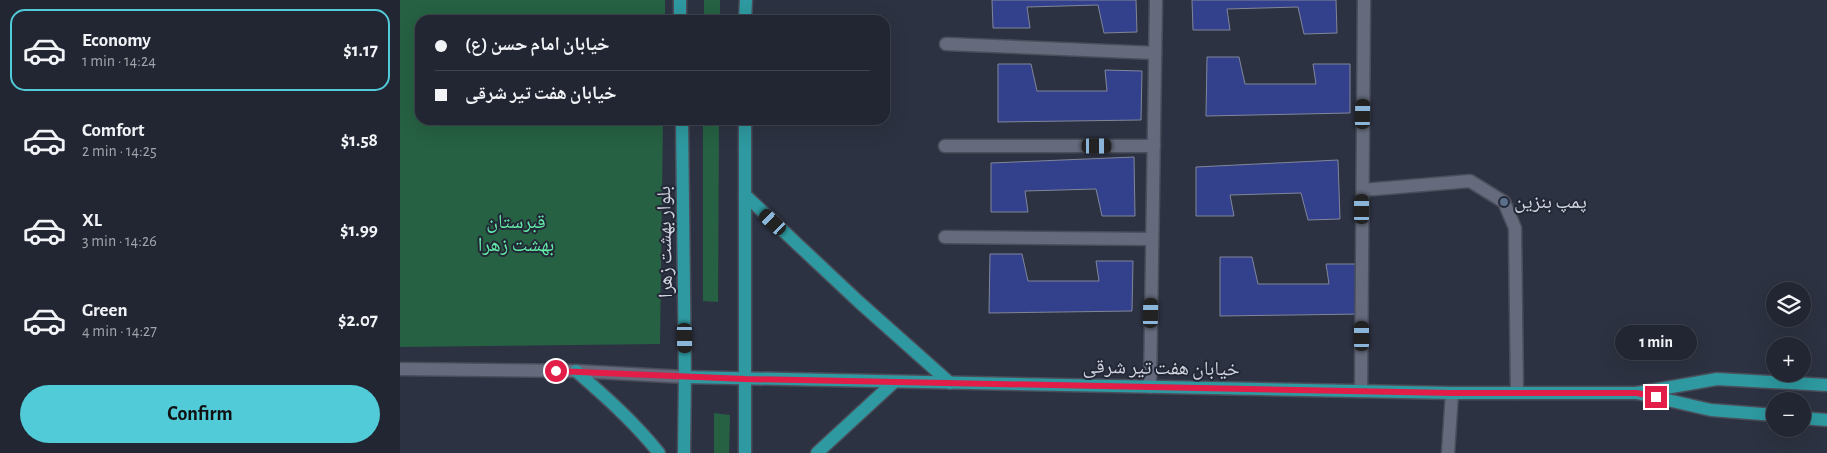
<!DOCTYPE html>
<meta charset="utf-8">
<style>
:root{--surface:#222632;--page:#2a2e3a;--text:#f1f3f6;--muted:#a2a5ac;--line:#3f434d;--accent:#52cbd8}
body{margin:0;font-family:"Alegreya Sans","Noto Naskh Arabic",sans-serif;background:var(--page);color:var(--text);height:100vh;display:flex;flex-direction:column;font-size:19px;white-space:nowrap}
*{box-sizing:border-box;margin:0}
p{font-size:16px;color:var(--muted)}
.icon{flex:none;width:28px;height:28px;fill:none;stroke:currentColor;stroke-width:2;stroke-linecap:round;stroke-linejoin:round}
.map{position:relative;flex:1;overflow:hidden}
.sheet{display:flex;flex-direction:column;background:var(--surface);width:400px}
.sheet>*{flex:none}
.hud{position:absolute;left:15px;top:15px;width:475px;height:110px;border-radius:15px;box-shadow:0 5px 20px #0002,0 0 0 1px var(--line);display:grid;align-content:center;height:110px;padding:0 20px;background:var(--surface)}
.controls{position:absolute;left:1366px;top:282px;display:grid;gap:10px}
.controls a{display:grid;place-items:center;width:45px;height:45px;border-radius:50%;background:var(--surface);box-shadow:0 5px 20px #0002,0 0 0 1px var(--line);font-size:25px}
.end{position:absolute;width:22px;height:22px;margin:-11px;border:6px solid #e11d48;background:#fff;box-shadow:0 0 0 2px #fff}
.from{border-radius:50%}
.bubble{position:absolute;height:35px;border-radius:18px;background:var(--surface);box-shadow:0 5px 20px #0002,0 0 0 1px var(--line);font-size:16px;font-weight:700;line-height:35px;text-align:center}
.car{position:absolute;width:15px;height:30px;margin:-15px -8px;border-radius:6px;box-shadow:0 0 4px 1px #0007;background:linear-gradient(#222 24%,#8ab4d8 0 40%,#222 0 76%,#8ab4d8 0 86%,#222 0)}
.hud b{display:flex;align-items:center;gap:18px;height:48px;font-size:19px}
.hud b+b{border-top:1px solid var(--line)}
.hud i{width:12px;height:12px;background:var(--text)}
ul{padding:9px 0 0;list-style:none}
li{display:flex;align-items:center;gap:15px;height:82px;margin:0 10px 8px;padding:0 10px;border:2px solid transparent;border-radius:15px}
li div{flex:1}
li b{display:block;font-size:19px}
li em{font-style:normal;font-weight:700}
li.active{border-color:var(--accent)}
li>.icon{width:45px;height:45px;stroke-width:1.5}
.action{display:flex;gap:10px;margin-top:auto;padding:10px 20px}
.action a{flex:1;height:58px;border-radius:30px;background:var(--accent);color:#111;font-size:20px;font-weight:700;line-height:58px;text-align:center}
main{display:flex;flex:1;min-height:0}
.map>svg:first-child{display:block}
.green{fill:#266143}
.building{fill:#33418c;stroke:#808699}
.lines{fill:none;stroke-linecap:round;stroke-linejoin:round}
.minor-casing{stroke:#4a4e5b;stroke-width:15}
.major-casing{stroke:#4a4e5b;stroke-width:15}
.minor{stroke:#656b7d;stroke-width:12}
.major{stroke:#2e99a0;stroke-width:12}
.route{stroke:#e11d48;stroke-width:6}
.service-dot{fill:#5c6f8a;stroke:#232837;stroke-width:2}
.labels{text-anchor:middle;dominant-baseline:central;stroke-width:4;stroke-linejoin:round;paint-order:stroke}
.poi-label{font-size:20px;fill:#d1d4df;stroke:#232837;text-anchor:start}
.park-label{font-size:20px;fill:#62eca8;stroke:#232837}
.street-label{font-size:20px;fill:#d1d4df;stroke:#232837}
</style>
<main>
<section class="sheet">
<ul>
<li class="active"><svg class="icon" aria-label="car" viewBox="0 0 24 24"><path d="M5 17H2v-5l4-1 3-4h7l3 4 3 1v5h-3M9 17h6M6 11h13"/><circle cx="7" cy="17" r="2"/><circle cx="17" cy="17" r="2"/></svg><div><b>Economy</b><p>1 min · 14:24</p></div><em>$1.17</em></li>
<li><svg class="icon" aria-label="car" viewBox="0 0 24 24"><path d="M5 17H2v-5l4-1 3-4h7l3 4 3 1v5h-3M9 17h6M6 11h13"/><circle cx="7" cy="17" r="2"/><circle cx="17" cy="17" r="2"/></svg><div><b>Comfort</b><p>2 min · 14:25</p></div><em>$1.58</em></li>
<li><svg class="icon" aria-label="car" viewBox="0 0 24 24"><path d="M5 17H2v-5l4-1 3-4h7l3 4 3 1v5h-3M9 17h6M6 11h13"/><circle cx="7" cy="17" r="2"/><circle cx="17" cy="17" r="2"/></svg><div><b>XL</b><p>3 min · 14:26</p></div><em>$1.99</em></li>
<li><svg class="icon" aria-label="car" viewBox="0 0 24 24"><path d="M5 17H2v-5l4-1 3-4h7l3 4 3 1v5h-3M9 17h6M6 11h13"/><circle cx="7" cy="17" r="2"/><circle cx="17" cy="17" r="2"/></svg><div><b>Green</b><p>4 min · 14:27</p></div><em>$2.07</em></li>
</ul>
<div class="action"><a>Confirm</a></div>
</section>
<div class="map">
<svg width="1427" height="453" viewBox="0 0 1427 453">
<rect width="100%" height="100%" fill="#2d3242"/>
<g class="green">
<path d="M0,0H265V20H20V120H263L260,344L0,347Z"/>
<rect x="304" y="0" width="16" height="20"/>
<path d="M303,120H319L318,302L303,301Z"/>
<path d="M314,413L330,415L329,453H314Z"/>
</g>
<g class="building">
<path d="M592,0H736L737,32L704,33L698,5L627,7L630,28H593Z"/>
<path d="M792,0H936L937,33L904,34L898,7L827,9L830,30H793Z"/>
<path d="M807,57H839L845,84H916L913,64H950V113L806,116Z"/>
<path d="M598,64H631L637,91H707L705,70L742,71L741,120L598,122Z"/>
<path d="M734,157L735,216H702L696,189L625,191L628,212H591V163Z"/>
<path d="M938,160L940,219L908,220L901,193L830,195L834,216H796V167Z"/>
<path d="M590,254H622L628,281H699L696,261H733L732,311L589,313Z"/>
<path d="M820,257H852L858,284H929L926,264H964L963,314L820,316Z"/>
</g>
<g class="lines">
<defs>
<g id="minor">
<path d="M546,44L755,53"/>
<path d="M545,146H754"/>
<path d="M963,190L1070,181L1104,202L1115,228L1117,393"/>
<path d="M545,237L752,239"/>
<path d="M0,369L176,371L285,377"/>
<path d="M750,387L756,0"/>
<path d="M961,391L964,0"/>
<path d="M1048,453L1052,393"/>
</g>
<g id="major">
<path d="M280,0V20"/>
<path d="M345,20L346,0"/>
<path d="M282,120L285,377L284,453"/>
<path d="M345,195L459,302L550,383"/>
<path d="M176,371C206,397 234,422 259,453"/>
<path d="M285,377L1052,393H1237"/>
<path d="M1375,415L1311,410L1237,393L1317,379L1427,385"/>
<path d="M1402,418L1427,420"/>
<path d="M345,453V120"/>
<path d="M417,453L494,382"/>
</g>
</defs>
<use href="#minor" class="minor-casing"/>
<use href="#major" class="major-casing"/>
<use href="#minor" class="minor"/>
<use href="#major" class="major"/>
</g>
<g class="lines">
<path class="route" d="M156,371L345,379L1052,393H1237L1256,397"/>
</g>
<circle class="service-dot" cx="1104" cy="202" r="5"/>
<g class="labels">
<g class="poi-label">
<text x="1114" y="202">پمپ بنزین</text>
</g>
<g class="park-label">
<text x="116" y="222">قبرستان<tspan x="116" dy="23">بهشت زهرا</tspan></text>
</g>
<g class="street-label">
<text transform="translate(265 242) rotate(-91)">بلوار بهشت زهرا</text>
<text transform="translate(761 368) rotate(1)">خیابان هفت تیر شرقی</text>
</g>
</g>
</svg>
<div class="controls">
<a><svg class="icon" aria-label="layers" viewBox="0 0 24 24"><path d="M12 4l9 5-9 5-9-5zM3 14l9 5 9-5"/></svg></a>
<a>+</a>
<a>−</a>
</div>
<i class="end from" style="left:156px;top:371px"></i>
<i class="end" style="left:1256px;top:397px"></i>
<div class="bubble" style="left:1215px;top:325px;width:82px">1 min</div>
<i class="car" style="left:963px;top:114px;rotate:1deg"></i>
<i class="car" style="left:697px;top:146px;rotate:90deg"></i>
<i class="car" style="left:962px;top:209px;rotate:0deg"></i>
<i class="car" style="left:373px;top:222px;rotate:313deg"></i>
<i class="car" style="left:751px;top:313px;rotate:1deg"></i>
<i class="car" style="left:962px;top:336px;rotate:0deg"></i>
<i class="car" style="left:285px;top:338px;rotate:179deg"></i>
<div class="hud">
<b><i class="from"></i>خیابان امام حسن (ع)</b>
<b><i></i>خیابان هفت تیر شرقی</b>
</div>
</div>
</main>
